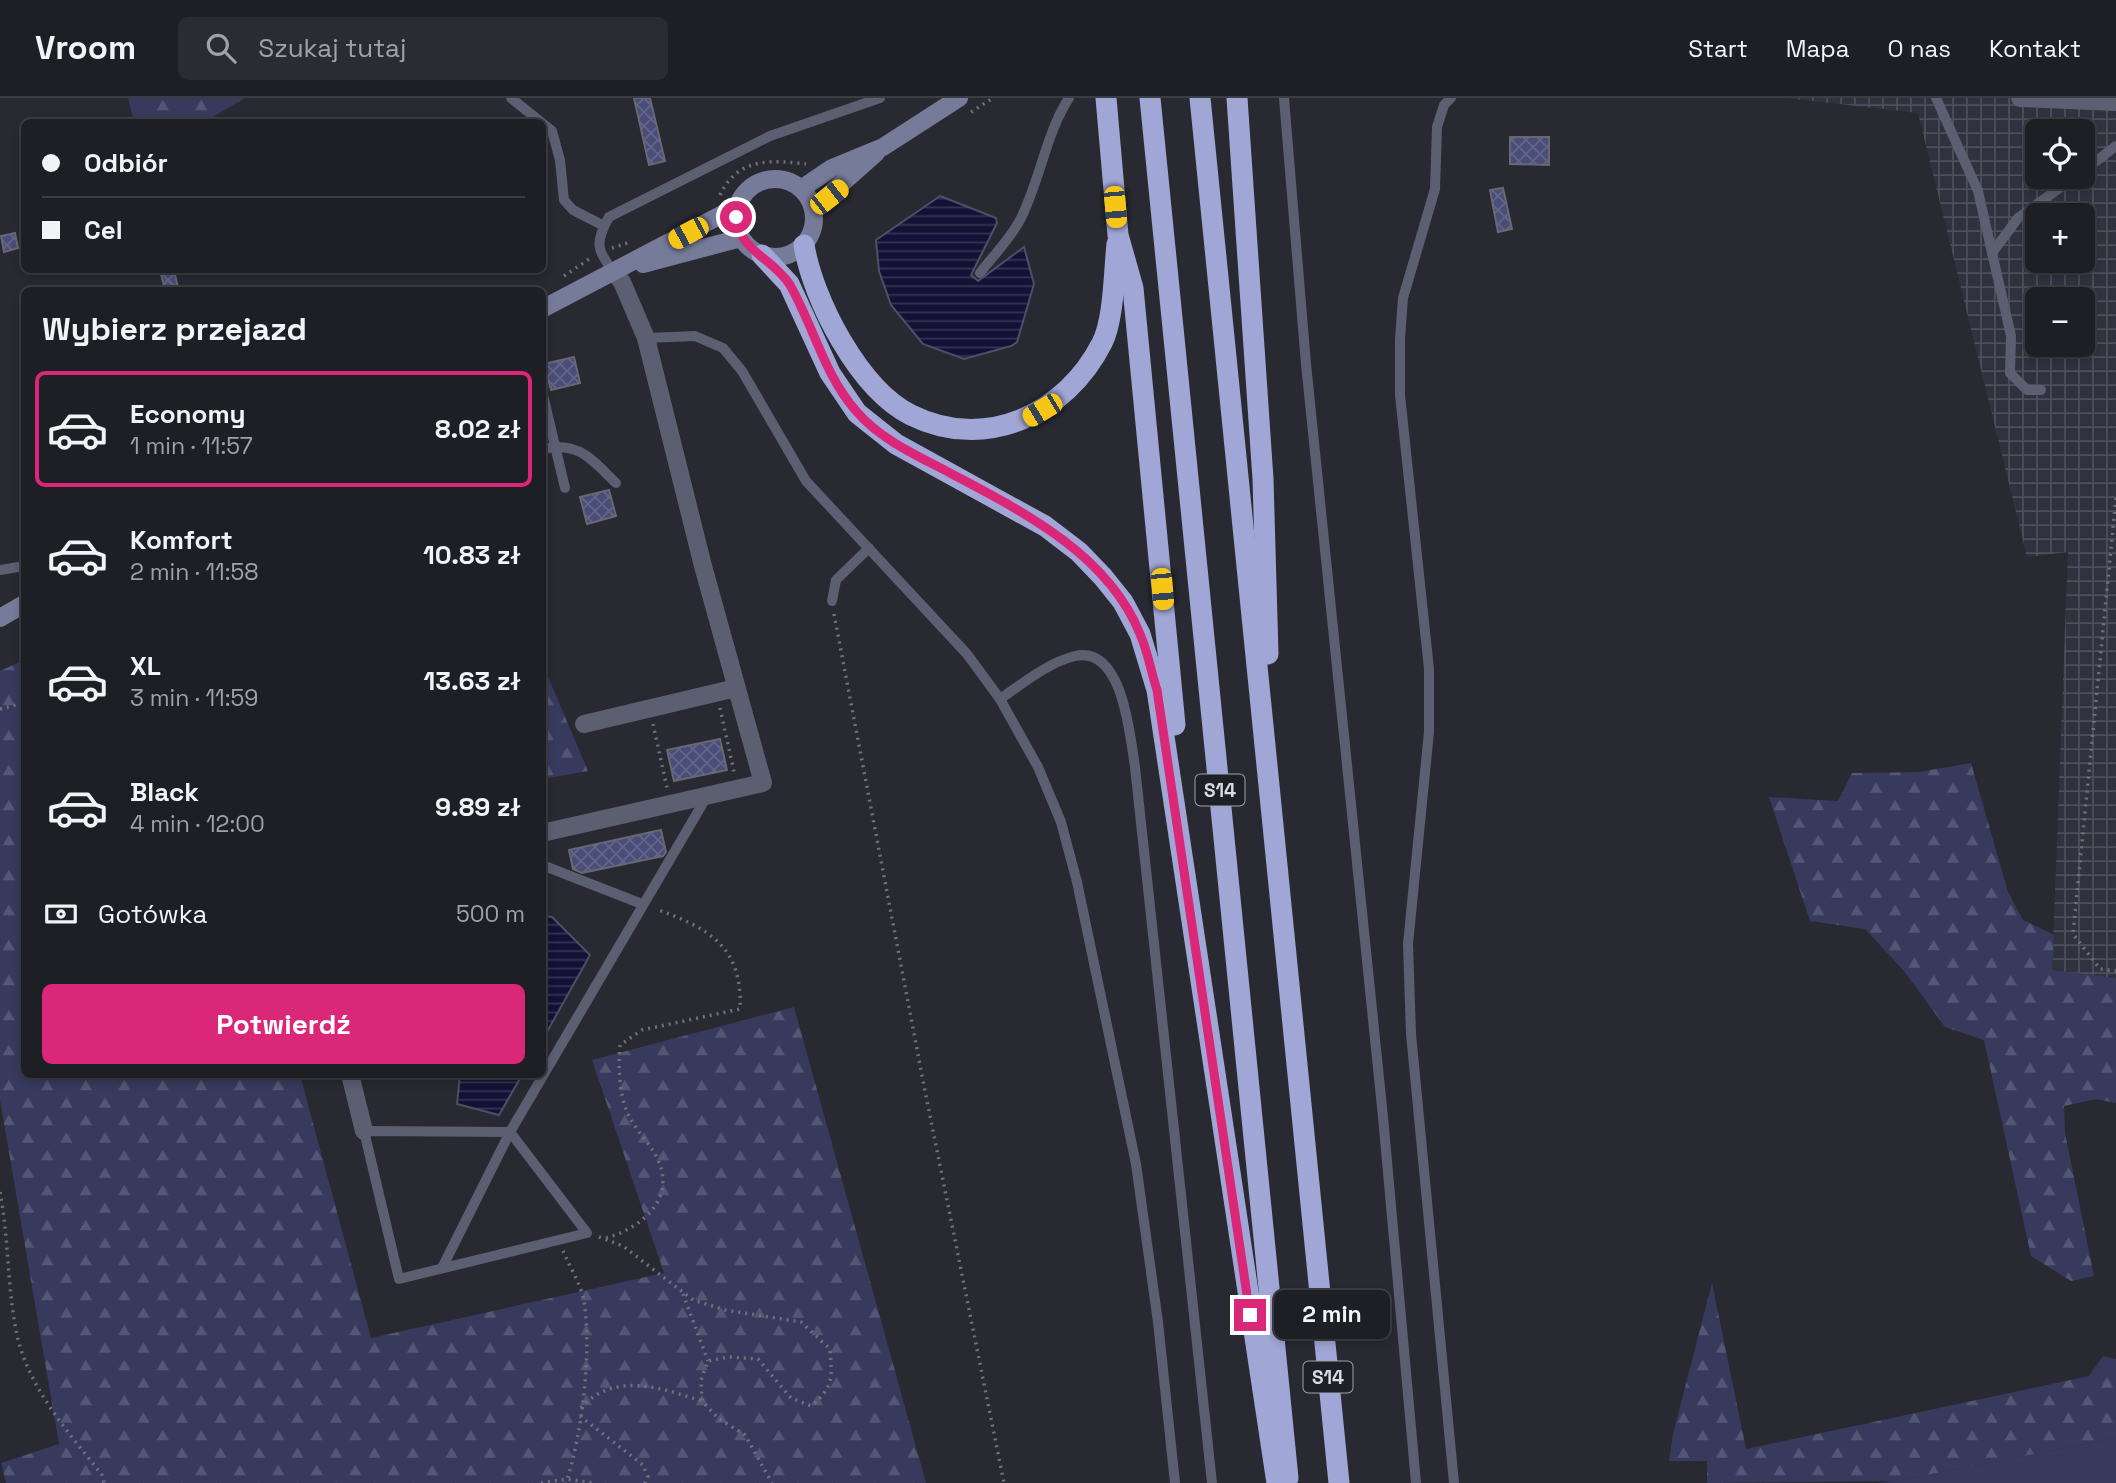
<!DOCTYPE html>
<html lang="pl">
<meta charset="utf-8">
<style>
:root{--surface:#1e1f25;--page:#2b2c32;--text:#f1f3f6;--muted:#a1a2a7;--line:#3c3d42;--accent:#db2777}
body{margin:0;font-family:"Space Grotesk",sans-serif;background:var(--page);color:var(--text);height:100vh;display:flex;flex-direction:column;font-size:26px;white-space:nowrap}
*{box-sizing:border-box;margin:0}
p{font-size:23px;color:var(--muted)}
.icon{flex:none;width:38px;height:38px;fill:none;stroke:currentColor;stroke-width:2;stroke-linecap:round;stroke-linejoin:round}
.map{position:relative;flex:1;overflow:hidden}
.panel{position:absolute;left:21px;top:189px;width:525px;height:791px;display:flex;flex-direction:column;background:var(--surface);border-radius:10px;box-shadow:0 4px 10px #0003,0 0 0 2px var(--line)}
.panel>*{flex:none}
.hud{position:absolute;left:21px;top:21px;width:525px;height:154px;border-radius:10px;box-shadow:0 4px 10px #0003,0 0 0 2px var(--line);display:grid;align-content:center;height:154px;padding:0 21px;background:var(--surface)}
.controls{position:absolute;left:2025px;top:21px;display:grid;gap:14px}
.controls a{display:grid;place-items:center;width:70px;height:70px;border-radius:10px;background:var(--surface);box-shadow:0 4px 10px #0003,0 0 0 2px var(--line);font-size:35px}
.end{position:absolute;width:32px;height:32px;margin:-16px;border:9px solid #db2777;background:#fff;box-shadow:0 0 0 4px #fff}
.from{border-radius:50%}
.bubble{position:absolute;height:49px;border-radius:10px;background:var(--surface);box-shadow:0 4px 10px #0003,0 0 0 2px var(--line);font-size:23px;font-weight:800;line-height:49px;text-align:center}
.car{position:absolute;width:21px;height:42px;margin:-21px -10px;border-radius:9px;box-shadow:0 0 5px 2px #0007;background:linear-gradient(#f5c518 24%,#345 0 40%,#f5c518 0 76%,#345 0 86%,#f5c518 0)}
.hud b{display:flex;align-items:center;gap:24px;height:66px;font-size:26px}
.hud b+b{border-top:2px solid var(--line)}
.hud i{width:18px;height:18px;background:var(--text)}
ul{padding:0;list-style:none}
li{display:flex;align-items:center;gap:21px;height:116px;margin:0 14px 10px;padding:0 7px;border:4px solid transparent;border-radius:10px}
li div{flex:1}
li b{display:block;font-size:26px}
li em{font-style:normal;font-weight:800}
li.on{border-color:var(--accent)}
li>.icon{width:63px;height:63px;stroke-width:1.5}
h2{padding:0 21px;font-size:32px;line-height:84px}
.pay{display:flex;align-items:center;gap:18px;height:77px;padding:0 21px;font-size:26px}
.pay p{margin-inline-start:auto}
.action{display:flex;gap:14px;margin-top:auto;padding:14px 21px}
.action a{flex:1;height:80px;border-radius:10px;background:var(--accent);color:#fff;font-size:28px;font-weight:800;line-height:80px;text-align:center}
header{display:flex;align-items:center;gap:42px;box-sizing:border-box;height:98px;padding:0 35px;background:var(--surface);border-bottom:2px solid var(--line)}
header strong{font-size:33px}
nav{display:flex;gap:38px;margin-inline-start:auto;font-size:24px}
.search{width:490px;height:63px;background:var(--page);display:flex;align-items:center;gap:18px;box-sizing:border-box;padding:0 24px;border-radius:10px;color:var(--muted);font-size:26px}
.map>svg:first-child{display:block}
.industrial{fill:url(#industrial-grid);fill-rule:evenodd}
.grass{fill:#373a5d}
.forest{fill:url(#forest-firs)}
.water{fill:url(#water-rules);stroke:#4f4e69;stroke-width:2}
.building{fill:url(#building-cross-hatch);stroke:#676872;stroke-width:2}
.lines{fill:none;stroke-linecap:round;stroke-linejoin:round}
.path{stroke:#707179;stroke-width:3.5;stroke-dasharray:2 5;stroke-linecap:butt}
.service{stroke:#5c5e71;stroke-width:10}
.minor{stroke:#5c5e71;stroke-width:18}
.secondary{stroke:#777b9a;stroke-width:18}
.motorway{stroke:#a0a6d5;stroke-width:21}
.route{stroke:#db2777;stroke-width:9}
.labels{text-anchor:middle;dominant-baseline:central;stroke-width:5;stroke-linejoin:round;paint-order:stroke}
.shield{fill:#1e2027;stroke:#a2a3a9;stroke-width:2}
.shield-label{font-size:19px;font-weight:bold;fill:#dadbe1}
</style>
<header>
<strong>Vroom</strong>
<div class="search"><svg class="icon" aria-label="search" viewBox="0 0 24 24"><circle cx="10" cy="10" r="6"/><path d="M15 15l6 6"/></svg>Szukaj tutaj</div>
<nav><a>Start</a><a>Mapa</a><a>O nas</a><a>Kontakt</a></nav>
</header>
<div class="map">
<svg width="2116" height="1385" viewBox="0 0 2116 1385">
<defs>
<pattern id="industrial-grid" width="8" height="8" patternUnits="userSpaceOnUse" patternTransform="scale(1.75)"><rect width="8" height="8" fill="#30323f"/><path d="M0 4h8M4 0v8" fill="none" stroke="#4d4f5a"/></pattern>
<pattern id="forest-firs" width="22" height="20" patternUnits="userSpaceOnUse" patternTransform="scale(1.75)"><rect width="22" height="20" fill="#373a5d"/><path d="M5 1l3.5 6h-7zM16 11l3.5 6h-7z" fill="#535674"/></pattern>
<pattern id="water-rules" width="6" height="5" patternUnits="userSpaceOnUse" patternTransform="scale(1.75)"><rect width="6" height="5" fill="#131236"/><path d="M0 2.5h6" fill="none" stroke="#353453"/></pattern>
<pattern id="building-cross-hatch" width="8" height="8" patternUnits="userSpaceOnUse" patternTransform="scale(1.75)"><rect width="8" height="8" fill="#494d77"/><path d="M0 0l8 8M0 8l8-8" fill="none" stroke="#63668a"/></pattern>
</defs>
<rect width="100%" height="100%" fill="#282931"/>
<path class="industrial" d="M1786,0H2116V880L2052,873L2068,454L2027,459L1918,15ZM2037,33H2082V79H2037ZM2037,117H2082V163H2037ZM2037,201H2082V247H2037Z"/>
<path class="grass" d="M2116,1340V1385H1877L1896,1383Z"/>
<g class="forest">
<path d="M128,0H245L204,24H134Z"/>
<path d="M24,562V976L300,977L371,1240L664,1175L592,962L794,909L926,1385H6L1,1365L59,1346L0,1002V573Z"/>
<path d="M543,567L588,673L543,681Z"/>
<path d="M1971,665L2008,794L2023,822L2054,837L2052,872L2116,880V1005L2096,1001L2064,1008L2065,1035L2094,1178L2071,1183L2031,1158L1984,942L1945,929L1904,873L1865,831L1810,823L1769,699L1838,703L1852,675L1919,674Z"/>
<path d="M1712,1185L1746,1351L2089,1278L2103,1258L2116,1261V1340L1896,1383L1707,1385V1363H1669L1673,1336Z"/>
</g>
<g class="water">
<path d="M940,98L996,120L997,125L971,177L978,183L1024,149L1034,186L1017,244L1011,248L964,261L923,246L891,207L879,173L876,142Z"/>
<path d="M543,818L552,819L590,857L543,941Z"/>
<path d="M460,977V976L522,977L499,1017L457,1006Z"/>
</g>
<g class="building">
<path d="M634,0H650L665,63L649,67Z"/>
<path d="M1510,39H1549V67L1510,66Z"/>
<path d="M1503,90L1512,131L1498,134L1490,92Z"/>
<path d="M15,135L18,150L4,154L1,138Z"/>
<path d="M160,172H174L178,190L165,192Z"/>
<path d="M574,259L580,285L551,292L544,266Z"/>
<path d="M609,392L616,418L587,426L580,399Z"/>
<path d="M720,641L727,672L674,683L667,652Z"/>
<path d="M661,732L666,754L663,758L582,775L573,771L569,752Z"/>
</g>
<g class="lines">
<g class="path">
<path d="M971,14L993,0"/>
<path d="M720,97C738,59 771,62 806,66"/>
<path d="M612,150L631,144"/>
<path d="M564,178L592,159"/>
<path d="M2116,400L2073,836L2100,871L2116,873"/>
<path d="M834,516L924,988L1004,1385"/>
<path d="M720,610L734,674"/>
<path d="M0,611L24,605"/>
<path d="M653,626L667,690"/>
<path d="M0,1094C9,1141 7,1190 17,1237C29,1291 69,1335 102,1377L104,1385"/>
<path d="M599,1139L623,1148L693,1202L725,1212L801,1224L830,1251C832,1280 834,1289 811,1308L791,1300L758,1261L729,1259L708,1263L701,1282L702,1303L718,1320L745,1337L772,1385"/>
<path d="M606,1140C641,1130 676,1102 658,1062C652,1048 639,1036 631,1022C619,1002 618,969 620,947L642,932L740,911C743,848 708,830 656,811"/>
<path d="M563,1153C570,1169 581,1187 584,1203C592,1254 582,1337 566,1385"/>
<path d="M683,1196L708,1263"/>
<path d="M581,1310C614,1273 661,1290 702,1303"/>
<path d="M580,1318L643,1367L648,1379L645,1385"/>
<path d="M541,1385L567,1381L593,1385"/>
</g>
<g class="service">
<path d="M511,0L552,33L560,62L564,102L573,112L604,128"/>
<path d="M1284,0L1306,266L1383,1019L1416,1385"/>
<path d="M1451,0L1444,7L1437,29L1435,91L1403,200L1400,241V297L1429,571V634L1408,846L1411,936L1454,1385"/>
<path d="M1936,0L1978,93L2011,238L2010,275L2027,292H2041"/>
<path d="M2082,74L2116,48"/>
<path d="M1992,155L2018,120L2075,79"/>
<path d="M614,174C596,152 595,144 609,119L770,38L880,0"/>
<path d="M980,175C993,158 1010,141 1020,122C1040,83 1046,35 1069,0"/>
<path d="M646,240L695,238L723,250L742,273L806,383L967,556L1000,601L1038,669L1061,724L1077,784L1136,1066L1158,1224L1175,1385"/>
<path d="M542,293L565,390"/>
<path d="M542,351C579,343 591,361 616,385"/>
<path d="M0,472L24,468"/>
<path d="M832,503L836,482L869,450"/>
<path d="M1000,601C1022,586 1049,564 1075,558C1123,547 1130,638 1135,669L1212,1385"/>
<path d="M542,767L642,806"/>
<path d="M364,1033L510,1034L587,1135L399,1181Z"/>
<path d="M442,1170L510,1034L706,700"/>
</g>
<g class="minor">
<path d="M2020,0L2116,4"/>
<path d="M584,626L736,590"/>
<path d="M542,735L763,685L703,468L646,240L622,184L614,174"/>
<path d="M350,976L364,1033"/>
</g>
<g class="secondary">
<circle cx="775" cy="120" r="39"/>
<path d="M801,91L832,70L883,49L959,0"/>
<path d="M813,111L876,55"/>
<path d="M643,166L741,140"/>
<path d="M542,211L738,108"/>
<path d="M0,520L24,506"/>
</g>
<g class="motorway">
<path d="M1106,0L1118,137L1133,190L1175,627"/>
<path d="M1150,0L1288,1380"/>
<path d="M1200,0L1339,1385"/>
<path d="M1237,0L1263,381L1268,556"/>
<path d="M804,147C813,202 859,291 911,317C986,354 1066,316 1102,245C1114,222 1114,173 1117,146"/>
<path d="M762,157L789,186L830,275L857,315L896,346L1045,428L1079,454L1103,479L1123,504L1140,536L1157,592L1277,1385"/>
</g>
</g>
<g class="lines">
<path class="route" d="M736,119C740,154 773,160 790,187C814,229 824,277 857,314C881,342 918,358 950,375C1022,413 1108,456 1140,536C1148,554 1151,574 1157,592L1250,1217"/>
</g>
<g class="labels">
<g class="shield">
<rect x="1195.5" y="676.5" width="49" height="31" rx="5"/>
<rect x="1303.5" y="1263.5" width="49" height="31" rx="5"/>
</g>
<g class="shield-label">
<text x="1220" y="692">S14</text>
<text x="1328" y="1279">S14</text>
</g>
</g>
</svg>
<div class="controls">
<a><svg class="icon" aria-label="locate" viewBox="0 0 24 24"><circle cx="12" cy="12" r="6"/><path d="M12 2v4M12 18v4M2 12h4M18 12h4"/></svg></a>
<a>+</a>
<a>−</a>
</div>
<i class="end from" style="left:736px;top:119px"></i>
<i class="end" style="left:1250px;top:1217px"></i>
<div class="bubble" style="left:1274px;top:1192px;width:116px">2 min</div>
<i class="car" style="left:829px;top:99px;rotate:52deg"></i>
<i class="car" style="left:1115px;top:109px;rotate:175deg"></i>
<i class="car" style="left:688px;top:135px;rotate:242deg"></i>
<i class="car" style="left:1042px;top:312px;rotate:239deg"></i>
<i class="car" style="left:1162px;top:491px;rotate:175deg"></i>
<div class="hud">
<b><i class="from"></i>Odbiór</b>
<b><i></i>Cel</b>
</div>
<section class="panel">
<h2>Wybierz przejazd</h2>
<ul>
<li class="on"><svg class="icon" aria-label="car" viewBox="0 0 24 24"><path d="M5 17H2v-5l4-1 3-4h7l3 4 3 1v5h-3M9 17h6M6 11h13"/><circle cx="7" cy="17" r="2"/><circle cx="17" cy="17" r="2"/></svg><div><b>Economy</b><p>1 min · 11:57</p></div><em>8.02 zł</em></li>
<li><svg class="icon" aria-label="car" viewBox="0 0 24 24"><path d="M5 17H2v-5l4-1 3-4h7l3 4 3 1v5h-3M9 17h6M6 11h13"/><circle cx="7" cy="17" r="2"/><circle cx="17" cy="17" r="2"/></svg><div><b>Komfort</b><p>2 min · 11:58</p></div><em>10.83 zł</em></li>
<li><svg class="icon" aria-label="car" viewBox="0 0 24 24"><path d="M5 17H2v-5l4-1 3-4h7l3 4 3 1v5h-3M9 17h6M6 11h13"/><circle cx="7" cy="17" r="2"/><circle cx="17" cy="17" r="2"/></svg><div><b>XL</b><p>3 min · 11:59</p></div><em>13.63 zł</em></li>
<li><svg class="icon" aria-label="car" viewBox="0 0 24 24"><path d="M5 17H2v-5l4-1 3-4h7l3 4 3 1v5h-3M9 17h6M6 11h13"/><circle cx="7" cy="17" r="2"/><circle cx="17" cy="17" r="2"/></svg><div><b>Black</b><p>4 min · 12:00</p></div><em>9.89 zł</em></li>
</ul>
<div class="pay"><svg class="icon" aria-label="cash" viewBox="0 0 24 24"><path d="M3 7h18v10H3z"/><circle cx="12" cy="12" r="2"/></svg>Gotówka<p>500 m</p></div>
<div class="action"><a>Potwierdź</a></div>
</section>
</div>
